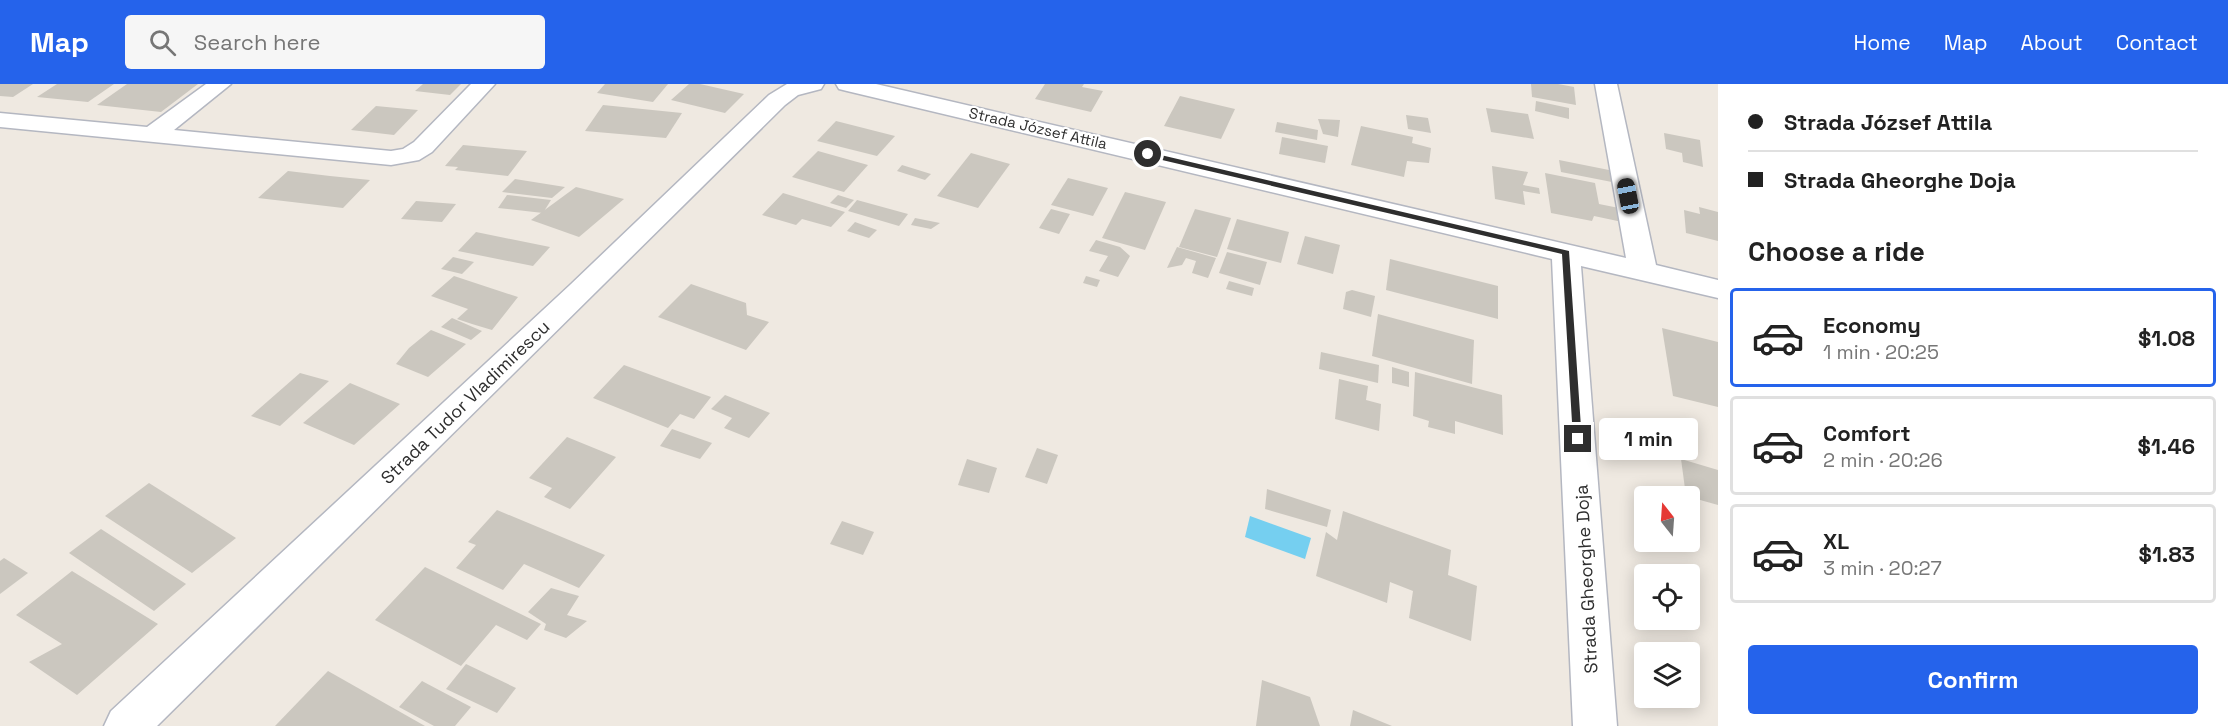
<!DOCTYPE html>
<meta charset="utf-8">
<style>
:root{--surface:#fff;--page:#f6f6f6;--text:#222;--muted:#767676;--line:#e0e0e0;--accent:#2563eb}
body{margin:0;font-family:"Space Grotesk",sans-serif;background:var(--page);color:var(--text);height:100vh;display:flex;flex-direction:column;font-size:22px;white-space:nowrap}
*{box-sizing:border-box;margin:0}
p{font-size:20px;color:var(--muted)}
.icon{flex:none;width:33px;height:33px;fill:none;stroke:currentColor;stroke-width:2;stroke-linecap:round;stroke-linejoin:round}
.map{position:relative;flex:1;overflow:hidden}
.panel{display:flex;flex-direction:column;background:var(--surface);width:510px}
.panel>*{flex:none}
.guide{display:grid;align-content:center;height:132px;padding:0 30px;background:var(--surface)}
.needle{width:39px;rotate:343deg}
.controls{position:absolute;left:1634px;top:402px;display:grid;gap:12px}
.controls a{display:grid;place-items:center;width:66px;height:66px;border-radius:6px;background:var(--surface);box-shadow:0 3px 15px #0003;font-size:30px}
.end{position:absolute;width:27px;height:27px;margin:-14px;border:8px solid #2e2e2e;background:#fff;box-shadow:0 0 0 3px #fff}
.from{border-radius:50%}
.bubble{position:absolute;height:42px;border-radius:6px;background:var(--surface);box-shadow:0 3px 15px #0003;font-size:20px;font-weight:700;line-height:42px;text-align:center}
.car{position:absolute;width:18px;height:36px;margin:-18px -9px;border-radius:8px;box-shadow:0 0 4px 2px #0007;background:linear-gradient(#222 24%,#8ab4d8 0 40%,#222 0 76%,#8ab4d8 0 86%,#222 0)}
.guide b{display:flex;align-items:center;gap:21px;height:57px;font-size:22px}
.guide b+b{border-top:2px solid var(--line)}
.guide i{width:15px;height:15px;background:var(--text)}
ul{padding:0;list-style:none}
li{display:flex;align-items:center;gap:18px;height:99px;margin:0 12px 9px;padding:0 18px;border:3px solid var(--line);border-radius:6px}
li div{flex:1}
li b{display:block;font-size:22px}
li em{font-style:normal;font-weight:700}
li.active{border-color:var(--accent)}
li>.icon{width:54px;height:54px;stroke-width:1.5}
h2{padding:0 30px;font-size:27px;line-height:72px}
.primary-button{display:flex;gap:12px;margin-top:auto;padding:12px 30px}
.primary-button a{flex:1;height:69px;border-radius:6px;background:var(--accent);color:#fff;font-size:24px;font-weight:700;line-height:69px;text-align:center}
header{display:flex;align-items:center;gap:36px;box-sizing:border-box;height:84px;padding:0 30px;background:var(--accent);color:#fff}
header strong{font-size:28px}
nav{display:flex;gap:33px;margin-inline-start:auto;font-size:21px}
.search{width:420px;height:54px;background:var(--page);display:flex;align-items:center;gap:15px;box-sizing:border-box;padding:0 21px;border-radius:6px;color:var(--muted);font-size:22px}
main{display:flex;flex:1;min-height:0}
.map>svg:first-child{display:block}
.water{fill:#75cff0}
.building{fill:#cbc7bf}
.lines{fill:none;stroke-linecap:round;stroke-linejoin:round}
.minor-casing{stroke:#b4b7c1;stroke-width:3}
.minor{fill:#fff;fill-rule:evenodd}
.route{fill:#2e2e2e}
.labels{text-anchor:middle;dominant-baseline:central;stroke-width:4.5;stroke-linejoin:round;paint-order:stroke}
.far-street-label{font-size:15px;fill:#2e2e2e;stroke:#fff}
.street-label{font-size:18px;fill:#2e2e2e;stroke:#fff}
</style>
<header>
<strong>Map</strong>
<div class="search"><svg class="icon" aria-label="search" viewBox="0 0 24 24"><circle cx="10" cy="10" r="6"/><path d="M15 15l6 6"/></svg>Search here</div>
<nav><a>Home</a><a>Map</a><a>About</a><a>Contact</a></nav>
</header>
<main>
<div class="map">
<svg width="1718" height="642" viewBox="0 0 1718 642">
<rect width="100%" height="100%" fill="#efe9e1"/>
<path class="water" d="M1250,432L1311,454L1305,475L1245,453Z"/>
<g class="building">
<path d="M0,0H33L13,13L0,12Z"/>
<path d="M57,0H114L88,18L37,13Z"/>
<path d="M127,0H198L161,28L97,21Z"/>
<path d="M423,0H461L450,11L415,7Z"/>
<path d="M605,0H668L653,18L597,9Z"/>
<path d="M689,0H700L744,10L725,29L671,16Z"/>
<path d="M1045,0H1084L1082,3L1103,7L1091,28L1035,15Z"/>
<path d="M1531,0H1558L1574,3L1576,21L1532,13Z"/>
<path d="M1180,12L1235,25L1221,55L1164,42Z"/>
<path d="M1536,17L1569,24V35L1535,27Z"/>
<path d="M603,21L682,29L666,54L585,47Z"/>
<path d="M376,22L418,26L394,51L351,46Z"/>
<path d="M1486,24L1528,30L1534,55L1491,48Z"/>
<path d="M1406,31L1428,34L1431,49L1408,45Z"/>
<path d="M1318,35L1340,36L1338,53L1323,50Z"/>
<path d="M836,37L895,52L877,72L817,57Z"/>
<path d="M1277,38L1318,46L1317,56L1275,48Z"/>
<path d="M1361,42L1413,53L1412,59L1431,64L1429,79L1407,77L1404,93L1351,81Z"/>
<path d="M1664,49L1700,56L1703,83L1683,78L1682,69L1666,65Z"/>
<path d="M1282,53L1328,62L1325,79L1279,70Z"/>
<path d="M463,61L527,67L508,92L455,86L458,83L445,82Z"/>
<path d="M818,67L868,81L844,108L792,93Z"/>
<path d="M971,69L1010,80L978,124L937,112Z"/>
<path d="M1559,76L1614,87L1617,99L1561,88Z"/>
<path d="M902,81L931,90L925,96L897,87Z"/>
<path d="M1492,82L1528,88L1523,101L1539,104L1540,110L1523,107L1525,121L1495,115Z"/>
<path d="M288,87L330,92L370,96L343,124L258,114Z"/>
<path d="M1545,89L1595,99L1599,120L1624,125L1627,139L1594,132L1592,137L1551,129Z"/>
<path d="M1068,94L1108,104L1093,132L1051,121Z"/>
<path d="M515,95L565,103L552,114L502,108Z"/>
<path d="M576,103L624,115L579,153L531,136Z"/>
<path d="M1125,108L1166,118L1145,166L1102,154Z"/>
<path d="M783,109L845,128L831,143L802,135L796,141L762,131Z"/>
<path d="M507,111L551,116L543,129L498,124Z"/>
<path d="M838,111L854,116L846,124L830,119Z"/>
<path d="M857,116L908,130L899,142L848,127Z"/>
<path d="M416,117L456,120L442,138L401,135Z"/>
<path d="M1699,123L1718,128V157L1686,149L1684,126L1700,130Z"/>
<path d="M1051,125L1070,130L1059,150L1039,144Z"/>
<path d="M1195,125L1231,134L1217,173L1179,163Z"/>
<path d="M915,134L940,139L931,145L911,141Z"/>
<path d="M1237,135L1289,148L1281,179L1227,165Z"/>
<path d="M855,138L877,146L869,154L847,147Z"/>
<path d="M476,148L550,163L533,182L458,167Z"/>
<path d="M1305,152L1340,161L1333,190L1297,180Z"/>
<path d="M1096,156L1120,163L1130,172L1118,193L1099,187L1108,172L1089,167Z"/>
<path d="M1177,163L1216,174L1208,194L1192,189L1196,177L1186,174L1182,181L1167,184Z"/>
<path d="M1227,168L1267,178L1260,201L1219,189Z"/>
<path d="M453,173L474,178L462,190L441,185Z"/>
<path d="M1390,175L1498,202V235L1386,206Z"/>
<path d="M454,192L518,213L492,246L472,240L457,235L468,225L431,212Z"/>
<path d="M1086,192L1100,196L1097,203L1083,199Z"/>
<path d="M1229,197L1254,204L1252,212L1226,205Z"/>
<path d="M691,200L746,219L747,231L769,238L746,266L658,233Z"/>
<path d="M1352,206L1375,212L1371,233L1343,225L1346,208Z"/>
<path d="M1378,230L1474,256L1472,300L1372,272Z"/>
<path d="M452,234L482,247L471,256L441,243Z"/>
<path d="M1662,244L1718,258V323L1673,312Z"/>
<path d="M431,246L466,260L428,293L396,280L409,264Z"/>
<path d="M1321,268L1379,281L1378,299L1319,285Z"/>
<path d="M624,281L711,313L694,335L680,330L668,344L593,314Z"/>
<path d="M1392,283L1409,288V303L1392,299Z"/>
<path d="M1415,288L1502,311L1503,351L1455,337V350L1428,343L1429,337L1413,332Z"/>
<path d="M300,289L329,297L280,342L251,332Z"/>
<path d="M1339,295L1368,302L1366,316L1381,320L1379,347L1335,335Z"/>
<path d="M350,299L400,320L354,361L303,339Z"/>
<path d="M725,311L770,329L749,354L724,344L732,334L711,325Z"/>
<path d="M672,345L712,359L700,375L660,362Z"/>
<path d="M567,353L616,373L570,425L544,413L552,404L529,394Z"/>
<path d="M1037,364L1058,371L1047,400L1025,393Z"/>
<path d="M967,375L997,384L989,409L958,401Z"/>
<path d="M1681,375L1718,386V421L1686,412Z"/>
<path d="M149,399L236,454L192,489L105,432Z"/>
<path d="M1267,405L1331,426L1327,443L1265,425Z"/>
<path d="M497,426L605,471L579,504L524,480L503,506L456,484L476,461L468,458Z"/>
<path d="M1343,427L1451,466L1448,491L1477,502L1471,557L1409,534L1413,507L1390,498L1387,519L1316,492L1326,448L1337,456Z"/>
<path d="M842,437L874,448L863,471L830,460Z"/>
<path d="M101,445L186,500L154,527L69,469Z"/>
<path d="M4,474L28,489L0,510V477Z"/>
<path d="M425,483L541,540L527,556L496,541L461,582L375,536Z"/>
<path d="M72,487L158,540L77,611L29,578L62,560L16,531Z"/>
<path d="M551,504L579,512L567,531L587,537L566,554L544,546L546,540L528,528Z"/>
<path d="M466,580L516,604L497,629L446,605Z"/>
<path d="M328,587L425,642H275Z"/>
<path d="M1262,596L1310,613L1320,642H1256Z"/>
<path d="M422,597L471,623L455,642H434L399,623Z"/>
<path d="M1353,626L1392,642H1350Z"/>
</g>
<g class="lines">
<defs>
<g id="minor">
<path d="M206,0H231L174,46L391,67L403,65L414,58L471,0H495L432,68L419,76L391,81L0,43V29L147,43Z"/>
<path d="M787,0H824L821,5L798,11L785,21L157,642H104L111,627L570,201L769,11Z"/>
<path d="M836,0H876L1626,174L1595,0H1617L1656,181L1718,196V214L1581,182L1617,642H1573L1552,175L847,7L839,5Z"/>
</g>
</defs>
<use href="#minor" class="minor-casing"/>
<use href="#minor" class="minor"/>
</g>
<path class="route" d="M1148,68L1569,167L1582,358L1578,359L1573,355L1562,170L1145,72Z"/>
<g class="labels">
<g class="far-street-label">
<text transform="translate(1038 44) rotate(13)">Strada József Attila</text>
</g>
<g class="street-label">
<text transform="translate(465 318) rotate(-44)">Strada Tudor Vladimirescu</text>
<text transform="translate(1586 495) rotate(-93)">Strada Gheorghe Doja</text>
</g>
</g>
</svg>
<div class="controls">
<a><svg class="needle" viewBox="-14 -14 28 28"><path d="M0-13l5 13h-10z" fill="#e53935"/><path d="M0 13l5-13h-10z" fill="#767676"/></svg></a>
<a><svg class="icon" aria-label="locate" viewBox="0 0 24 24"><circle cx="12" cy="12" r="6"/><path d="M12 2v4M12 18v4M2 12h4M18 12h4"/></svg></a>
<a><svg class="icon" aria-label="layers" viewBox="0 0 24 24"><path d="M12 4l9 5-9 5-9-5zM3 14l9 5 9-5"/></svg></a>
</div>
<i class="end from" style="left:1148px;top:70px"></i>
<i class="end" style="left:1578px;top:355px"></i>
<div class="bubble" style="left:1599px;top:334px;width:99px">1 min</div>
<i class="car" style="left:1628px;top:112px;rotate:349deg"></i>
</div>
<section class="panel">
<div class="guide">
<b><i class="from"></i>Strada József Attila</b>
<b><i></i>Strada Gheorghe Doja</b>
</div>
<h2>Choose a ride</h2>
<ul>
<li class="active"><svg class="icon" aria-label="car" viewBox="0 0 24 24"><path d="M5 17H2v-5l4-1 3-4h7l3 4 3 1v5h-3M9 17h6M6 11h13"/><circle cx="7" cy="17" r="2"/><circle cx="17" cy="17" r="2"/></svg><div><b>Economy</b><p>1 min · 20:25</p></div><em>$1.08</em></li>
<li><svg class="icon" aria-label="car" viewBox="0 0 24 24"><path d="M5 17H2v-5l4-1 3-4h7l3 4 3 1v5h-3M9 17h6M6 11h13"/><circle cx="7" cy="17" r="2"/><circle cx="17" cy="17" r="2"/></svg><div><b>Comfort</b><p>2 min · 20:26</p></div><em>$1.46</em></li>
<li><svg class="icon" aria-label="car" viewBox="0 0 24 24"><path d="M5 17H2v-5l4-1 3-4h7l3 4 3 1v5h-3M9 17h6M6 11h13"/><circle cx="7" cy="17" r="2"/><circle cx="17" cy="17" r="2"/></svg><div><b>XL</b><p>3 min · 20:27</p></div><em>$1.83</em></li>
</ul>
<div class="primary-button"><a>Confirm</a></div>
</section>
</main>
